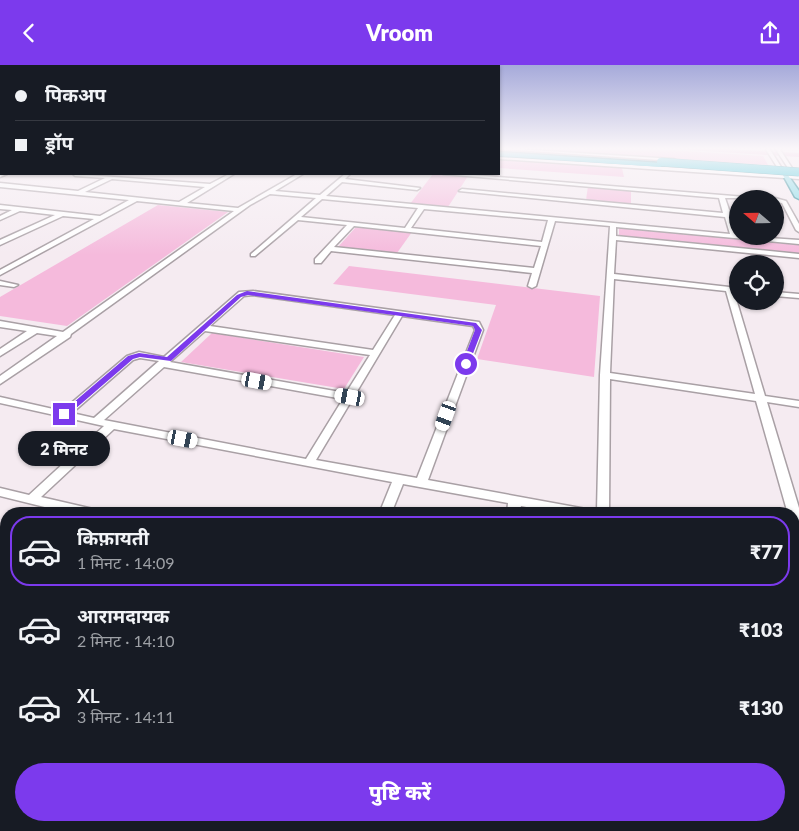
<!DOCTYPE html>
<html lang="hi">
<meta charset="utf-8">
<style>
:root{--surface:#171b24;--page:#20242c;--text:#f1f3f6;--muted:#9ea1a6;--line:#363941;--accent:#7c3aed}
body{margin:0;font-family:Lato,"Noto Sans Devanagari",sans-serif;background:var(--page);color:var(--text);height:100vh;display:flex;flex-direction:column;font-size:19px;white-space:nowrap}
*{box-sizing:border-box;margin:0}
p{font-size:16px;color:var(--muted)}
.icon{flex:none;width:28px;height:28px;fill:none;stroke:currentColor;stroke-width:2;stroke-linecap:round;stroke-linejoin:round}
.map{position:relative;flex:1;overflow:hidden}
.side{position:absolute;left:0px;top:442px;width:800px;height:324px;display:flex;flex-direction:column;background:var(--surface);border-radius:20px 20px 0 0;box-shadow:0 1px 4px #0004}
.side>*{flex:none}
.top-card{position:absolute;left:0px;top:0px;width:500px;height:110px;box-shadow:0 1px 4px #0004;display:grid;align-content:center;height:110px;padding:0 15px;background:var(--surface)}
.needle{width:32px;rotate:290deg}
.controls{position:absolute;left:729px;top:125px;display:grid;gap:10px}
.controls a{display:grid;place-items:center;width:55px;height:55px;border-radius:50%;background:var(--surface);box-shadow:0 1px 4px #0004;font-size:25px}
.end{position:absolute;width:22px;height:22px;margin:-11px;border:6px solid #7c3aed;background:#fff;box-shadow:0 0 0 2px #fff}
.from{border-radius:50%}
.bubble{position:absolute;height:35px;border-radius:18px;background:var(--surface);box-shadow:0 1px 4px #0004;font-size:16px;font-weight:800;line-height:35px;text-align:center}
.car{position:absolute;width:15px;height:30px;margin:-15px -8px;border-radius:6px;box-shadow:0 0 4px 1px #0007;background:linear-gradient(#fff 24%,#345 0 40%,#fff 0 76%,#345 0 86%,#fff 0)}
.top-card b{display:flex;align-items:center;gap:18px;height:48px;font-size:19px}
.top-card b+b{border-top:1px solid var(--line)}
.top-card i{width:12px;height:12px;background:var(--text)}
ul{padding:9px 0 0;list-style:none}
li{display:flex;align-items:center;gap:15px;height:70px;margin:0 10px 8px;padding:0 5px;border:2px solid transparent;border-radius:20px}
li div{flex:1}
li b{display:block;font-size:19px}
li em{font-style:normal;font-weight:800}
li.on{border-color:var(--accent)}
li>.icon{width:45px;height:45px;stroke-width:1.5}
.button{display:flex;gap:10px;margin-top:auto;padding:10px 15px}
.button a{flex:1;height:58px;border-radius:30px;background:var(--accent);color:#fff;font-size:20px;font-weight:800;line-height:58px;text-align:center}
header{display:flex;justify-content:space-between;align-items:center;height:65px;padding:0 15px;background:var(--accent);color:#fff;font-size:22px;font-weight:800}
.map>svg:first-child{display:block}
.green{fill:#f5badc}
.water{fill:#e39cc6}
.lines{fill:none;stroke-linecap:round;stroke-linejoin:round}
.minor-casing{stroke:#a9a0a5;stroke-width:3}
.major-casing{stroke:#1e8492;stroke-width:3}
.highway-casing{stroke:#1e8492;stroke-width:3}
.minor{fill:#fff;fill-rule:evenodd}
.major{fill:#7ad9e5;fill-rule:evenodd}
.highway{fill:#21c0d4;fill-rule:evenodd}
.highway-bridge-casing{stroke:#1e8492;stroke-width:9;stroke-linecap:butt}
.highway-bridge{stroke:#21c0d4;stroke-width:8}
.route{fill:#7c3aed}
</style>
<header><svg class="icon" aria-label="back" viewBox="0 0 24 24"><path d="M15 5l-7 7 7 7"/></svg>Vroom<svg class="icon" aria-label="share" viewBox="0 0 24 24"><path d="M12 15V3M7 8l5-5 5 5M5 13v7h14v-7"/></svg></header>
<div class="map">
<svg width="799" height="766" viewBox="0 0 799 766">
<rect width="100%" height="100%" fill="#f5ebf1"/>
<g class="green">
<path d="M508,83H641L763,91L768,100Z"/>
<path d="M499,94L622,103L624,112L499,103Z"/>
<path d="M433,109L468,111L448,142L410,139Z"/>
<path d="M588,121L631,125V139L586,135Z"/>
<path d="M158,140L228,147L67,261L0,251V232Z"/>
<path d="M356,162L412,167L397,188L338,182Z"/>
<path d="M619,163L799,180V190L619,172Z"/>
<path d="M349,201L600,231L594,312L477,294L496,240L333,219Z"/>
<path d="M212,268L364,292L344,324L181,297Z"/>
<path d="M794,676L799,678V766L774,760H794Z"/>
</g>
<path class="water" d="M656,83H711L799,88V92Z"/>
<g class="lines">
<defs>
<g id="minor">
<path d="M499,83L674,94L676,95L674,96L499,84Z"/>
<path d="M765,83H769L783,105H779Z"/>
<path d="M775,83H779L794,106H790Z"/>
<path d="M499,92L799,110V114L499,94Z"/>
<path d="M0,108L7,109L0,112Z"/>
<path d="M73,109L210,119L229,109H234L187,138L238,143L297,109H303L275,126L320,130L345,109H350L345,114L420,123L417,125L342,117L326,131L730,169L725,152L459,126L462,124L723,148L719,133L443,109H462L758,133H725L738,171L799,175V179L616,162V171L799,189V193L616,175L614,209L738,223V227H734L765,331L799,336V342L767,337L799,443V470L794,467V449H788L756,336L610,314L609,449H565L521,441L519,449H507L508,438L403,419L391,449H379L392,417L114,364L41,432L93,444L97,446L99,449H73L0,431V423L29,430L104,361L0,338V332L62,346L127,291L139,287L164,292L239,227L253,226L479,257L483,265L428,415L597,446L600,310L610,161L555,156L536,221L532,223L528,221L532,208L331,186L321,198H315V194L347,160L298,155L255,191H251V189L316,133L270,129L250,140L71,269L70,272L0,319V311L57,271L37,268L0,291V284L27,266L0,262V256L63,267L234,146L137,136L0,210V205L94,154L63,151L0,180V175L55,150L20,146L0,155V151L12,145L0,144V140L100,151L129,135L0,122V118L78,126L105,113L75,111ZM112,114L205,122L179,137L85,127ZM322,134L418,143L405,163L301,152ZM424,144L548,155L542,177L411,163ZM354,161L541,181L534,203L334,182ZM614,214L726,226L755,329L610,308ZM253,230L395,250L373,285L210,261L244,231ZM402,251L473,261L475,265L417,413L316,395ZM205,266L370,290L346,328L170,297ZM140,293L159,296L94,353L72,348L133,295ZM164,302L343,334L306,394L104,355Z"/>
<path d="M775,133L786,136L799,159V167L796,165L782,138L775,137V134H773Z"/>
<path d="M0,216L18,220L14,222L0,220Z"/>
<path d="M775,227L799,229V233L775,231Z"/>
<path d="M794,492L799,493V503L794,502Z"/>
<path d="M0,544L6,546V558L0,556Z"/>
<path d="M794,657L799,658V676L794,675Z"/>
<path d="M0,671L6,673V691L0,689Z"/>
<path d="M225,760H259L262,766H228Z"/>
<path d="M729,760H767L770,766H732Z"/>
</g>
<path id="major" d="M779,103H783L799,126V134L795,132Z"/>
<path id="highway" d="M499,87L661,98L665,100L661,102L499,91Z"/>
</defs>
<use href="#minor" class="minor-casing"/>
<use href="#major" class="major-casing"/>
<use href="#highway" class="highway-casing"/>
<use href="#minor" class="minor"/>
<use href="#major" class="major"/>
<use href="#highway" class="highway"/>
<defs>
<path id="highway-bridge" d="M661,97L799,107"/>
</defs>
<use href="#highway-bridge" class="highway-bridge-casing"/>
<use href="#highway-bridge" class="highway-bridge"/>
</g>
<linearGradient id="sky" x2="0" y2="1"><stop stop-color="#a6aada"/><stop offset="0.44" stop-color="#faf6f9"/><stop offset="1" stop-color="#faf6f9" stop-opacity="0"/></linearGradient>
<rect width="799" height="190" fill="url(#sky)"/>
<path class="route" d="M247,226L476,258L482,265L469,299L466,301L462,299L475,265L473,261L248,230L241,232L171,296L140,292L133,294L67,351L60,349L128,291L139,288L167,292L237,230Z"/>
</svg>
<div class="controls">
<a><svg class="needle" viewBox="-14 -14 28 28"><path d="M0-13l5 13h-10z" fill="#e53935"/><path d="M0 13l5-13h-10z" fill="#9ea1a6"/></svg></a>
<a><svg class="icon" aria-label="locate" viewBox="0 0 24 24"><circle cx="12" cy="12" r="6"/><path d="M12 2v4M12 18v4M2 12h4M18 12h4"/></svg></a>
</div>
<i class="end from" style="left:466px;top:299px"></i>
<i class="end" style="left:64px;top:349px"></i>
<div class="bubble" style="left:18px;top:366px;width:92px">2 मिनट</div>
<i class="car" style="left:257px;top:316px;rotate:100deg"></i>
<i class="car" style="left:350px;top:332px;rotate:280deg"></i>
<i class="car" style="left:446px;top:351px;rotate:200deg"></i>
<i class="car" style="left:183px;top:374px;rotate:101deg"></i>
<div class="top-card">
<b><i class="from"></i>पिकअप</b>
<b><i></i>ड्रॉप</b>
</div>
<section class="side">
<ul>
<li class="on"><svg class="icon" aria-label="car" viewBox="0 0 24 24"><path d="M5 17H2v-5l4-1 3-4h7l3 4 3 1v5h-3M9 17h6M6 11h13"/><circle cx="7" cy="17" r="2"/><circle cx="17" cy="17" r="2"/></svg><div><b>किफ़ायती</b><p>1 मिनट · 14:09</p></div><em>₹77</em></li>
<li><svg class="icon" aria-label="car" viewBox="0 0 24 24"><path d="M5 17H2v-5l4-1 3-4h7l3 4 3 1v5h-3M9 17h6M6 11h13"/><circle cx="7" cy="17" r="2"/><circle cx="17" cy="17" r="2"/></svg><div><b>आरामदायक</b><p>2 मिनट · 14:10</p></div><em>₹103</em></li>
<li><svg class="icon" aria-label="car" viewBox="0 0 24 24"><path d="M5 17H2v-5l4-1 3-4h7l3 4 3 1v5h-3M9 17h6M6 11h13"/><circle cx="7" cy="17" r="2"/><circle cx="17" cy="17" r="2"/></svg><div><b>XL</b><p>3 मिनट · 14:11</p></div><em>₹130</em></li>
</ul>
<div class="button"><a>पुष्टि करें</a></div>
</section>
</div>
